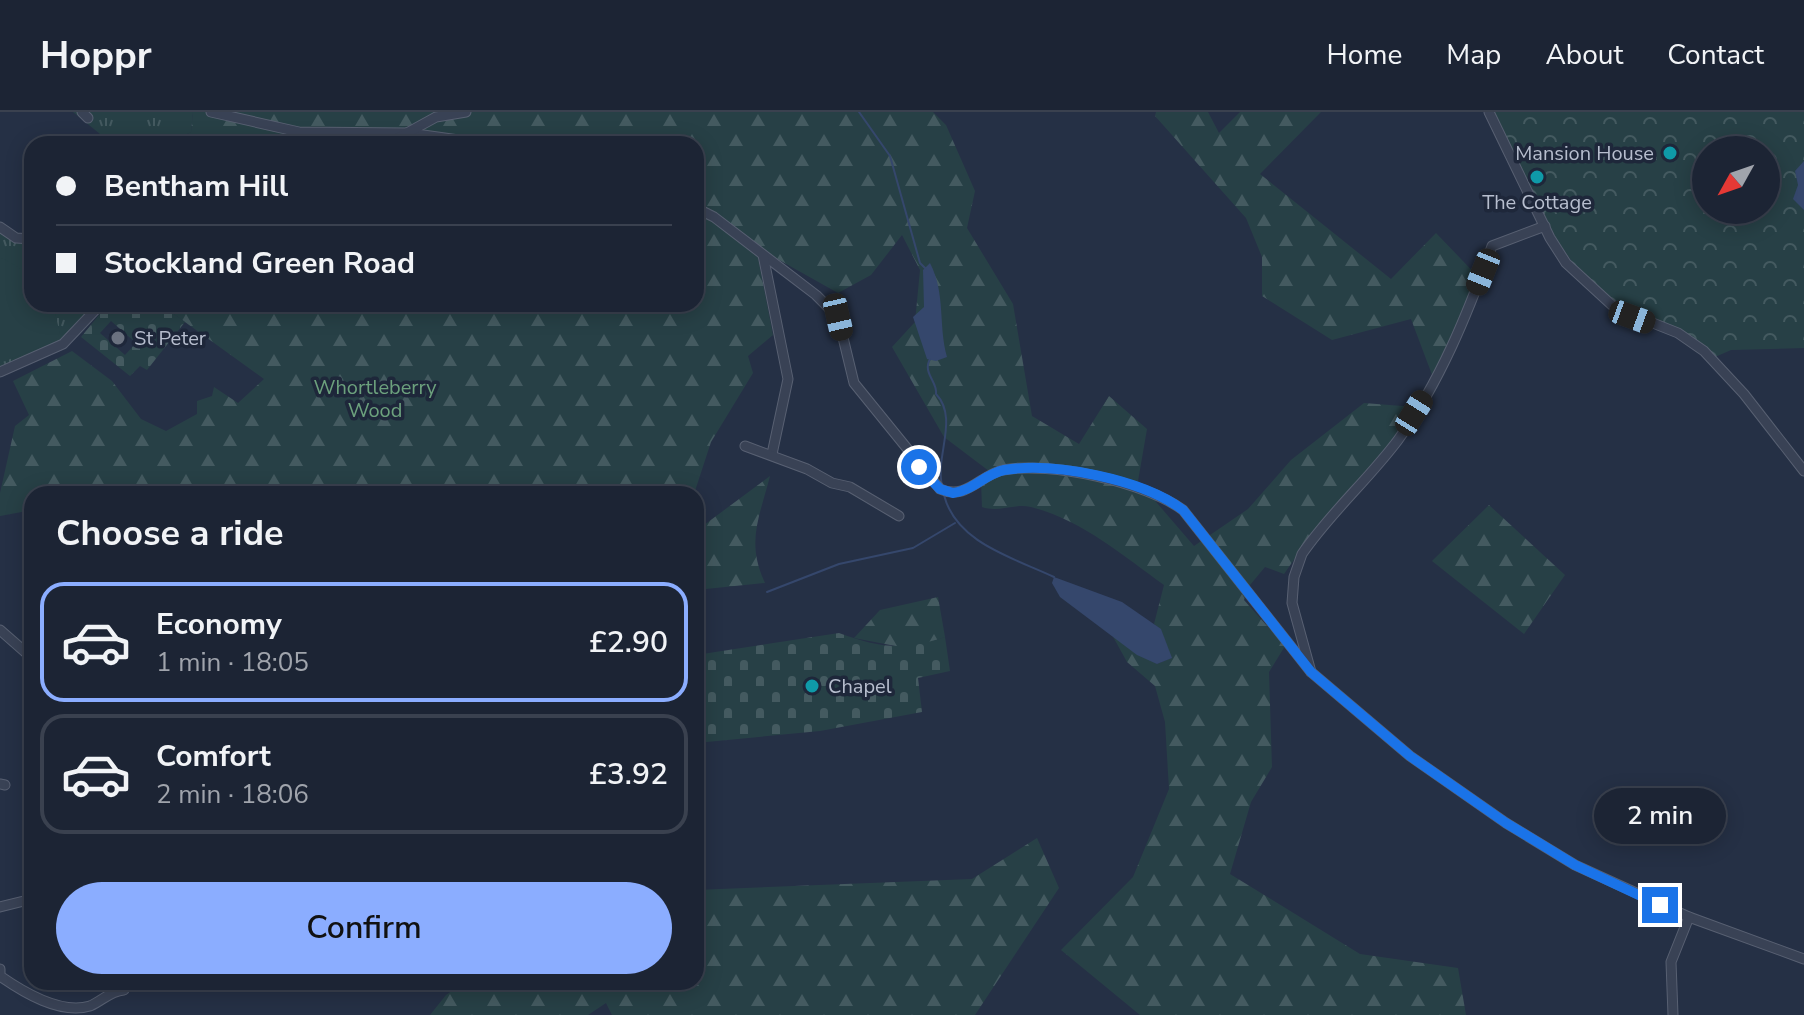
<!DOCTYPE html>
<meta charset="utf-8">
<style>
:root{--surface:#1c2434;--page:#252c3c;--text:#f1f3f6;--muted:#a0a4ac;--line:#3a414f;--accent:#8badff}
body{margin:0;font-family:"Nunito Sans",sans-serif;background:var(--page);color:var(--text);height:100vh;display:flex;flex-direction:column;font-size:30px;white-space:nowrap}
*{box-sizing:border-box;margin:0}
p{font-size:26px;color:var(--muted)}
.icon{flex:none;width:44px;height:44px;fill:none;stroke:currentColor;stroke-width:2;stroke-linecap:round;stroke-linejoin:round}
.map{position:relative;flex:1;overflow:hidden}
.drawer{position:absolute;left:24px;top:374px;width:680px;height:504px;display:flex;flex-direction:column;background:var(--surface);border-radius:24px;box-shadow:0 4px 20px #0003,0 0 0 2px var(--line)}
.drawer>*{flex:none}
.guide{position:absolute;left:24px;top:24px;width:680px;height:176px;border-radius:24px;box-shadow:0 4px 20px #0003,0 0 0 2px var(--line);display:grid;align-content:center;height:176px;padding:0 32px;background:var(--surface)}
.needle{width:52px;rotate:230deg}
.fabs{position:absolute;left:1692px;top:24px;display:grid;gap:16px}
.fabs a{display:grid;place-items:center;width:88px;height:88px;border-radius:50%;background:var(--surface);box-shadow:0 4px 20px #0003,0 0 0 2px var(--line);font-size:40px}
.end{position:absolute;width:36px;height:36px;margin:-18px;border:10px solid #1a73e8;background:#fff;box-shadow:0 0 0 4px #fff}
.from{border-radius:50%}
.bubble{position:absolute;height:56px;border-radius:28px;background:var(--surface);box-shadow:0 4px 20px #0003,0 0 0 2px var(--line);font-size:26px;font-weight:600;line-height:56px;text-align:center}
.car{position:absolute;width:24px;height:48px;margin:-24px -12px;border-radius:10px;box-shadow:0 0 6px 2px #0007;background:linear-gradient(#222 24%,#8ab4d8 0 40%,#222 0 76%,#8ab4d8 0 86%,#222 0)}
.guide b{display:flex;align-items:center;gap:28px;height:76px;font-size:30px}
.guide b+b{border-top:2px solid var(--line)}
.guide i{width:20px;height:20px;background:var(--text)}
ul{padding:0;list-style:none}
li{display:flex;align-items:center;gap:24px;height:120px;margin:0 16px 12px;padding:0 16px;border:4px solid var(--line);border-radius:24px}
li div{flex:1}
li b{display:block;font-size:30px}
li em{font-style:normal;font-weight:600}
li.current{border-color:var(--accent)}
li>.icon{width:72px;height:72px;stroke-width:1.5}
h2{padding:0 32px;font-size:36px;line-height:96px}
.button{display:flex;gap:16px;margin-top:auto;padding:16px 32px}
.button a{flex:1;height:92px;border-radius:48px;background:var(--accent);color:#111;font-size:32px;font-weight:600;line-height:92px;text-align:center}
header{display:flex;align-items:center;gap:48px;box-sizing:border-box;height:112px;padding:0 40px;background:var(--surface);border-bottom:2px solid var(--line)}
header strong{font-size:38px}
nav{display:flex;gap:44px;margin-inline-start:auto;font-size:28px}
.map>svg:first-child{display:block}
.grass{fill:url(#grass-tufts)}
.forest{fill:url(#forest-firs)}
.cemetery{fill:url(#cemetery-stones);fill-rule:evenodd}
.park{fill:url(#park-crowns);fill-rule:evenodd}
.pitch{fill:#274046}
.water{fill:#35476c}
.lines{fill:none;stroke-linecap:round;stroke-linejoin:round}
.stream{stroke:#35476c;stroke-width:2}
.minor-casing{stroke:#586072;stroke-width:11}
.minor{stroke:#394255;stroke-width:9}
.route{stroke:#1a73e8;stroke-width:10}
.culture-dot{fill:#0f9aa8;stroke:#1e273a;stroke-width:3}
.worship-dot{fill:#6b7280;stroke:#1e273a;stroke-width:3}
.labels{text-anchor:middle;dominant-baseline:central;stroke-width:7;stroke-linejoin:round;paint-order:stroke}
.poi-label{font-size:20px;fill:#b7bece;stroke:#1e273a;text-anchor:start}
.park-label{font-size:20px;fill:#6ca17d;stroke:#1e273a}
</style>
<header>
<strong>Hoppr</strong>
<nav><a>Home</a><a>Map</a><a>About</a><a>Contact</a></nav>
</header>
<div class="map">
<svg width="1804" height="903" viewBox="0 0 1804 903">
<defs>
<pattern id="grass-tufts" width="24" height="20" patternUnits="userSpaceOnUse" patternTransform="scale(2)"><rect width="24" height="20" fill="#274046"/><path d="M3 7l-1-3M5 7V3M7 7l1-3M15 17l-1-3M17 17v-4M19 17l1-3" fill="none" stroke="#445a60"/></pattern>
<pattern id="forest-firs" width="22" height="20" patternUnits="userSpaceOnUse" patternTransform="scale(2)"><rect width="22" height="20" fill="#274046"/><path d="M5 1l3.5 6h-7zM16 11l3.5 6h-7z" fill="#445a60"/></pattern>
<pattern id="cemetery-stones" width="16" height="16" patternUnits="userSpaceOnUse" patternTransform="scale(2)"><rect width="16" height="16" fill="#274046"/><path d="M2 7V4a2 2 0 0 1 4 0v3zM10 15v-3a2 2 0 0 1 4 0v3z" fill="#445a60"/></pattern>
<pattern id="park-crowns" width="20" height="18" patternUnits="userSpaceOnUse" patternTransform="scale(2)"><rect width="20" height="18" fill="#274046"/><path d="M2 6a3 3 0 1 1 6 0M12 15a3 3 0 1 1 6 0" fill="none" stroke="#445a60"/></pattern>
</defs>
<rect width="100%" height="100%" fill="#253045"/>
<g class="grass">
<path d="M73,0H193L191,20L168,32H100L105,26Z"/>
<path d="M0,117L32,130V192H97L57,233L0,256Z"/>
</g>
<g class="forest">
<path d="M193,0H933L946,13L975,79L967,116L1013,192L1032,304L1079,332L1109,284L1147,317L1138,369L1194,434L1248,397L1291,348L1364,291L1415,295L1362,371L1321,409L1284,462L1265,455L1250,473L1244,488L1285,534L1269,560L1272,655L1251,690L1230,762L1360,842L1458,856L1466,903H1140L1061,838L1133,765L1169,677L1165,610L1155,574L1127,550L1111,521L1157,552L1171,546L1161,518L1154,512L1164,473C1122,443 1082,408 1031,395C1014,391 999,401 982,395L981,369L989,359L944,325L892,235L915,210L920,158L902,123L871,163L838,181L756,135L773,223L748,244L753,261L711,330L694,382H32V398L0,404V381L15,314L29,303L13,269L72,239L112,269L141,307L166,319L197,302V289L212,284L214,275L238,291L264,267L160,192H696V32H168L191,20Z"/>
<path d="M1156,0H1208L1219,21L1240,0H1321L1260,62L1391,167L1436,121L1485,172L1434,268L1411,207L1332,228L1262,184V145L1246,106L1155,4Z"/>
<path d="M770,364C759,407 746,430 765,471L696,478V419Z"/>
<path d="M1489,393L1565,463L1524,522L1432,449Z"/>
<path d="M938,485L945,525L911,537L854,526L880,498Z"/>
<path d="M1037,726L1059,776L975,903H612L606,891L588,903H430L446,883L464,870H696V778L972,767Z"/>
</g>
<g class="cemetery">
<path d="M108,192H160L185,210L147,258L140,254L130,264L81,225ZM111,209L136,231L125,243L100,221Z"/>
<path d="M839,521C880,536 903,539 945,525L950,559L918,566L922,600L820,619L696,631V543Z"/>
</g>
<path class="park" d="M1492,0H1804V236L1731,238L1715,245L1685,220L1625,197L1577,157L1557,128ZM1706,38H1766V98H1706Z"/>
<path class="pitch" d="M0,145C26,159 32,162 32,192H49L55,202L60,221L54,230L0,251Z"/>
<g class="water">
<path d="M1804,49V98L1793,87L1798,73L1795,59Z"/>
<path d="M930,151C946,182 938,213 947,245L936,249L927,247L913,205L924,195L923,158Z"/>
<path d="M1054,465L1122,490L1161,517L1172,546L1157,552L1137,543L1060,485L1052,471Z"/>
</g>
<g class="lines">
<g class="stream">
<path d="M859,0L890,44L920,151L926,157"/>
<path d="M930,247C922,261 938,270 936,282C959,306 935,344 942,373"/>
<path d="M944,383C956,431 1014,446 1054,465"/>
<path d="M767,480L839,452L913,436L955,411"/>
</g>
<defs>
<g id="minor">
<path d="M82,0L88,6"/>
<path d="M211,0L299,20L409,21L487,32"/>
<path d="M1489,0L1550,126L1566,151L1615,196L1678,221L1704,239L1744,282L1804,359"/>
<path d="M387,32L436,5L466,0"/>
<path d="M696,96L714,105L816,183L838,205L854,271L940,377C966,389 980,363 1003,358C1050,349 1145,370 1183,398L1311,560L1410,644L1506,711L1575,753L1689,805L1804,847"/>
<path d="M0,115L16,126L32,127"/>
<path d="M763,143L788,267L772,342"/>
<path d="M0,260L63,232L101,192"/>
<path d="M745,334L807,357L832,371L850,375L899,404"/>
<path d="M0,518L32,546"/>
<path d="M1311,560L1292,491L1294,465L1302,442C1330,401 1368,368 1398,328C1440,270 1468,201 1492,134L1545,114"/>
<path d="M0,672L5,673"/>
<path d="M0,795L32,787"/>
<path d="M0,857V864C23,880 60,903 90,894C102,889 110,879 124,878"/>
<path d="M1673,903L1671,850L1689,805"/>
</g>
</defs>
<use href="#minor" class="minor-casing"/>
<use href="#minor" class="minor"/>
</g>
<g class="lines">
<path class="route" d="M919,355L940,377L953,381C972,379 985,362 1004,358C1054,350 1142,367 1183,398L1311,560L1410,644L1506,711L1575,753L1660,793"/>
</g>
<g class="culture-dot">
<circle cx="1670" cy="41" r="8"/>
<circle cx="1537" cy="65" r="8"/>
<circle cx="812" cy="574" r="8"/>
</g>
<circle class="worship-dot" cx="118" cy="226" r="8"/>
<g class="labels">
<g class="poi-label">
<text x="1654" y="41" text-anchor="end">Mansion House</text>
<text x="1537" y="90" text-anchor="middle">The Cottage</text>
<text x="134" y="226">St Peter</text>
<text x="828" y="574">Chapel</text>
</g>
<g class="park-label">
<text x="375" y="275">Whortleberry<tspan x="375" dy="23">Wood</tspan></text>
</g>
</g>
</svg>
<div class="fabs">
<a><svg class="needle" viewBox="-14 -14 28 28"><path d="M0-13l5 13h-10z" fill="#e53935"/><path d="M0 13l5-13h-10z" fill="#a0a4ac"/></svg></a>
</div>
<i class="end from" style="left:919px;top:355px"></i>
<i class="end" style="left:1660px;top:793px"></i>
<div class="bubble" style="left:1594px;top:676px;width:132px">2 min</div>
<i class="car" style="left:1483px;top:160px;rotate:202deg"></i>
<i class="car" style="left:838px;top:205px;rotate:167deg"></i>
<i class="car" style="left:1632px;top:205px;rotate:110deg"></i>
<i class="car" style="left:1414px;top:301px;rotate:32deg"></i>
<div class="guide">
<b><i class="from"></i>Bentham Hill</b>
<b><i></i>Stockland Green Road</b>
</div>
<section class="drawer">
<h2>Choose a ride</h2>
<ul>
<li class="current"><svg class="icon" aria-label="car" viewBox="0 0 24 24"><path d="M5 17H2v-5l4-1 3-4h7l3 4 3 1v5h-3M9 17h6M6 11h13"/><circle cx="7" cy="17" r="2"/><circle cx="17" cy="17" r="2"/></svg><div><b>Economy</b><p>1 min · 18:05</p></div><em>£2.90</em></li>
<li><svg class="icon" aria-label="car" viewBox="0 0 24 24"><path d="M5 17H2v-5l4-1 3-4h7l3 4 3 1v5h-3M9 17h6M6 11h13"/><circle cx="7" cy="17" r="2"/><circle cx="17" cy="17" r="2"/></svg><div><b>Comfort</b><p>2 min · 18:06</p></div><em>£3.92</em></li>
</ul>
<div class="button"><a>Confirm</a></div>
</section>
</div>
